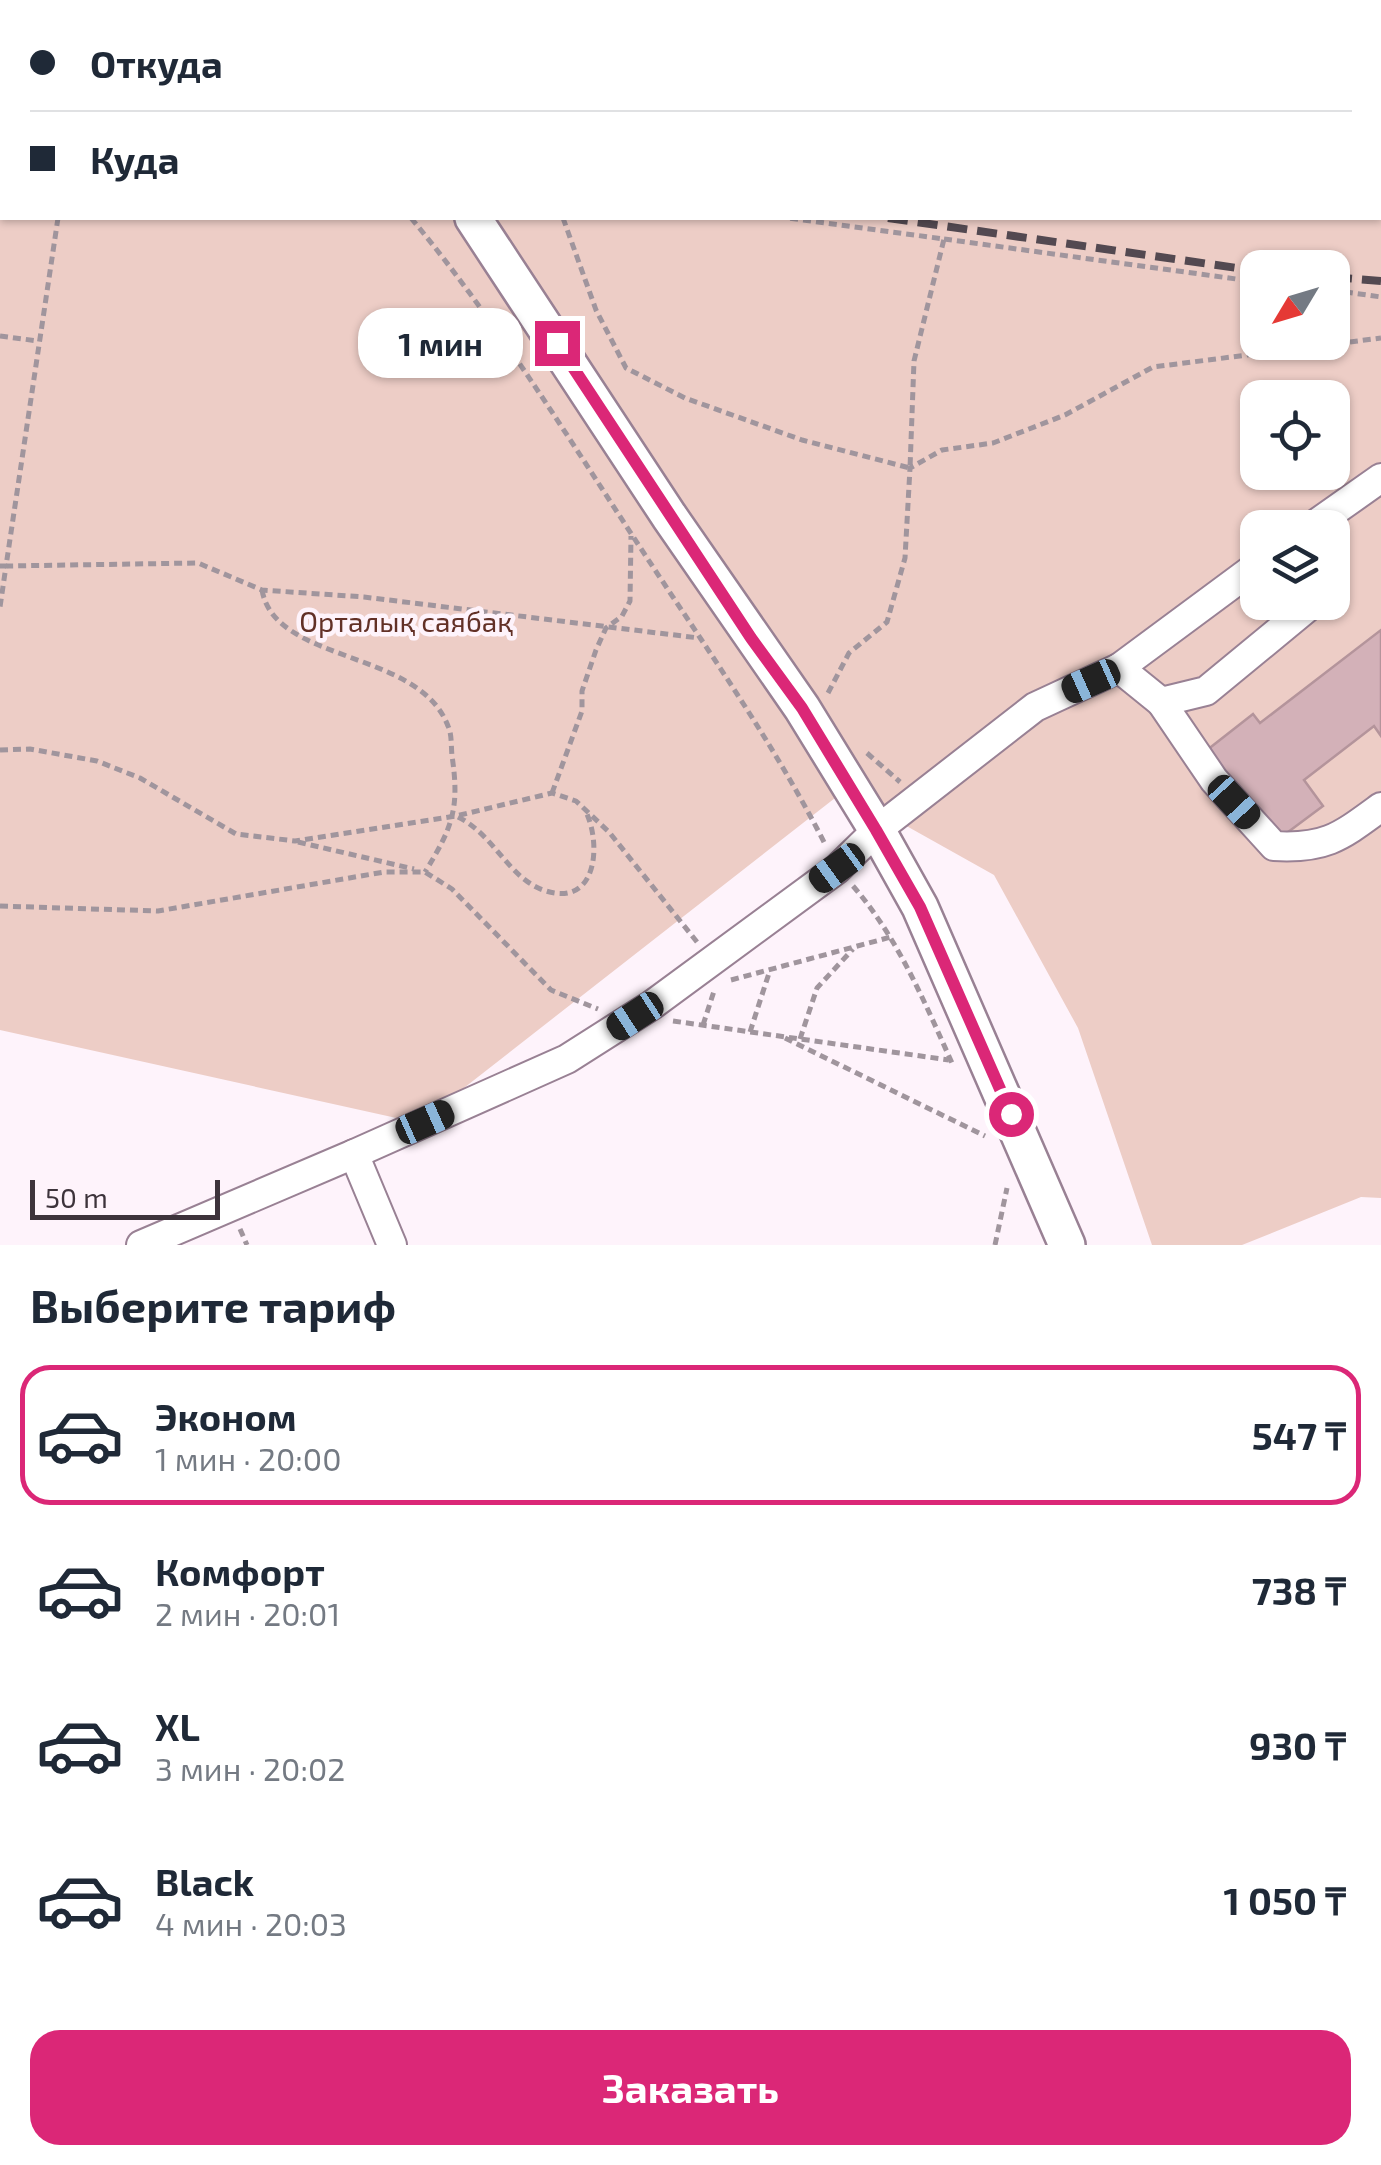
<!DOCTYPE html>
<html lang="ru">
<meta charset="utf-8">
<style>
:root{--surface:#fff;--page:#f6f6f7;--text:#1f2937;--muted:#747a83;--line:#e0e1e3;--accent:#db2777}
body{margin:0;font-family:"Exo 2",sans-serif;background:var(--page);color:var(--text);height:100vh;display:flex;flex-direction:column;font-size:38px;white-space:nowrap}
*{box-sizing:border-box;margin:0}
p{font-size:32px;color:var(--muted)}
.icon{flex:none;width:55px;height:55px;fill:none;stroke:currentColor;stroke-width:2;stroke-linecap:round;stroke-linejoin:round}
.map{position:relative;height:1245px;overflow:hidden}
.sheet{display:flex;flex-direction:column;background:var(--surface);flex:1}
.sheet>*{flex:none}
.hud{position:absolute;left:0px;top:0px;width:1382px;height:220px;box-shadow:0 2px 8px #0004;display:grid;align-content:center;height:220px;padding:0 30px;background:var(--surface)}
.needle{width:65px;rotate:232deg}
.buttons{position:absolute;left:1240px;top:250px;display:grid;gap:20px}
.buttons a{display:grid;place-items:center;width:110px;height:110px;border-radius:20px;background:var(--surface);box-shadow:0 2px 8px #0004;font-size:50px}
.scale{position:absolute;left:30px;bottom:25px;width:190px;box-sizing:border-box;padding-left:10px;border:5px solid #3d333b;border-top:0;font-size:28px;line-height:35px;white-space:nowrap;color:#3d333b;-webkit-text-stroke:8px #fef3fb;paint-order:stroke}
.end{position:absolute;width:45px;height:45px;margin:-22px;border:12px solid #db2777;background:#fff;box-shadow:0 0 0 5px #fff}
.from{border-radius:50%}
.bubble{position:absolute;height:70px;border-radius:30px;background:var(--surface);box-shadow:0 2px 8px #0004;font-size:32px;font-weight:700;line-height:70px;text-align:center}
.car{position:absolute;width:30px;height:60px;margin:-30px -15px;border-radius:12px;box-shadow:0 0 8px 2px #0007;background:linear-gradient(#222 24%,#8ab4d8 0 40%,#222 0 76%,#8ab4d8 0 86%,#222 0)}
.hud b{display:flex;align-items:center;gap:35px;height:95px;font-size:38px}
.hud b+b{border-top:2px solid var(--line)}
.hud i{width:25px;height:25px;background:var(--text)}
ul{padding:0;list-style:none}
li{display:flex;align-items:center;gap:30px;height:140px;margin:0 20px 15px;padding:0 10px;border:5px solid transparent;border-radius:30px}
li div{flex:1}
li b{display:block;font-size:38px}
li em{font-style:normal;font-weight:700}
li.on{border-color:var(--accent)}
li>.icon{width:90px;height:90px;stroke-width:1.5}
h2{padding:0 30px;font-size:45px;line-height:120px}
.action{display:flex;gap:20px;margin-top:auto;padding:20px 30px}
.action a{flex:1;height:115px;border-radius:30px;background:var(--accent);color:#fff;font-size:40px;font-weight:700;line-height:115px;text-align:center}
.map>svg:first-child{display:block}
.green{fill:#edcdc6;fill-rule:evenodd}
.building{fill:#d3b1b8;stroke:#b4949b;stroke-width:2.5}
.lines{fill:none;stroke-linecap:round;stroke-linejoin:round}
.minor-casing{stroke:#998194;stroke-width:32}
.major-casing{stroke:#998194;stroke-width:40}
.path{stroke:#a0959d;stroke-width:5;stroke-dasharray:8 5;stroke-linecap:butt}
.minor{stroke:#fff;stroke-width:28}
.major{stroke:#fff;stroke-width:35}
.rail{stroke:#534951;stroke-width:8;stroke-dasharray:20 10;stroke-linecap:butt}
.route{stroke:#db2777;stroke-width:12}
.labels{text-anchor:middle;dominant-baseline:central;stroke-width:9;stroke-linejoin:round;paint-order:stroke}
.park-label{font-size:28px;fill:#623026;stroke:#fef3fb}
</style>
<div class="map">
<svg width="1381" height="1245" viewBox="0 0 1381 1245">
<rect width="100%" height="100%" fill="#fef3fb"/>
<path class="green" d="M0,0L359,2H2V218H1380V2H552L1381,0V1198L1361,1197L1242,1245H1152L1078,1028L994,875L844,791L419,1123L0,1030ZM1258,268H1332V342H1258ZM1258,398H1332V472H1258ZM1258,528H1332V602H1258Z"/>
<path class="building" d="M1381,630V736L1374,726L1304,780L1323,806L1280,838L1246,794L1239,799L1202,754L1253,714L1260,723Z"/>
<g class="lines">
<defs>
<g id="minor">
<path d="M1310,528L1381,478"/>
<path d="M1119,668L1161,702L1206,691L1314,602"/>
<path d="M1161,702L1214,780L1274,846C1326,849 1340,837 1381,807"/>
<path d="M141,1245L354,1154"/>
<path d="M392,1245L354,1154L567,1059L652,1005L837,869L877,830L1035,707L1119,668L1258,565"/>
</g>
<g id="major">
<path d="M332,0L333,2"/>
<path d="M473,218L669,516L802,708L877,830L920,907L1067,1245"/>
</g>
</defs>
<use href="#minor" class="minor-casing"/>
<use href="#major" class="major-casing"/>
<g class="path">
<path d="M230,0L232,2"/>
<path d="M496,0V2"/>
<path d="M89,2V0"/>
<path d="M0,118L2,119"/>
<path d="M58,218L6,566L198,563L262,590L364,597L699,638"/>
<path d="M411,218C495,319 564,431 636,541C701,641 771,738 825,844"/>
<path d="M563,218L596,310L626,368L685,398L802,440L910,468L914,361L944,239L788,218"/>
<path d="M944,239L1258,282"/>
<path d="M1332,290L1381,297"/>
<path d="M0,336L38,341"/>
<path d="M0,566H6L0,607"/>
<path d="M262,590C275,664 419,649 448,726C452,734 451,747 452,756C460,809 452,828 425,872"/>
<path d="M828,693L849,653L887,622L905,558L910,468L942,450L993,443L1065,415L1153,367L1381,338"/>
<path d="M0,750L30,749L97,761L140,778L236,834L295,841L456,816L552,793L576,801L609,832L697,942"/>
<path d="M867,753L900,782"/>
<path d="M552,793L582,711V691L596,650L606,628L622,616L630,601L631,536"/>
<path d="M458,817C496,836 508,879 546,891C596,907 602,846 586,812"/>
<path d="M298,842L414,869"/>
<path d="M853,886C898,938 924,1001 952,1063"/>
<path d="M0,906L158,911L384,872H425L452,889L551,990L598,1009"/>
<path d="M731,980L891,937"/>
<path d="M673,1021L949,1060"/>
<path d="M703,1025L714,991"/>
<path d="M750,1032L770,970"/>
<path d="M785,1038L985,1136"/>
<path d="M800,1039L817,988L853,949"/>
<path d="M240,1229L247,1245"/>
<path d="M995,1245L1007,1188"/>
</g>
<use href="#minor" class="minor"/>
<use href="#major" class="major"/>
<g class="rail">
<path d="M622,0L623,2"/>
<path d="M888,218L1258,271"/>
<path d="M1332,277L1381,281"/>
</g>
</g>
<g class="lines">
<path class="route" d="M557,343L751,638L802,708L876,830L920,907L1011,1114"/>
</g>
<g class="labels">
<g class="park-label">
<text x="406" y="621">Орталық саябақ</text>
</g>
</g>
</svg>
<div class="buttons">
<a><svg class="needle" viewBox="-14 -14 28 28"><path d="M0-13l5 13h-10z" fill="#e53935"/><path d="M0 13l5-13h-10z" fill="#747a83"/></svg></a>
<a><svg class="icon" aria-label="locate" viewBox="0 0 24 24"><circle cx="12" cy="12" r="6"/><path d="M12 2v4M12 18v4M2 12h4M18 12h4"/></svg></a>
<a><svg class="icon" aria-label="layers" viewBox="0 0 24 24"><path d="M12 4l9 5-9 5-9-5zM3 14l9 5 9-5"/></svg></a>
</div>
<div class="scale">50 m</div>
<i class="end from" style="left:1011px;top:1114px"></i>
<i class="end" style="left:557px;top:343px"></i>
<div class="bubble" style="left:358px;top:308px;width:165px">1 мин</div>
<i class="car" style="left:1091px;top:681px;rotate:246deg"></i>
<i class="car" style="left:1234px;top:802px;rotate:137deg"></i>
<i class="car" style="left:837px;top:868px;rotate:234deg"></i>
<i class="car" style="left:635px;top:1016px;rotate:237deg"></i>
<i class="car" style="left:425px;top:1122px;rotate:66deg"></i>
<div class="hud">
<b><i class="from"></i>Откуда</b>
<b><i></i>Куда</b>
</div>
</div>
<section class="sheet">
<h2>Выберите тариф</h2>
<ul>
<li class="on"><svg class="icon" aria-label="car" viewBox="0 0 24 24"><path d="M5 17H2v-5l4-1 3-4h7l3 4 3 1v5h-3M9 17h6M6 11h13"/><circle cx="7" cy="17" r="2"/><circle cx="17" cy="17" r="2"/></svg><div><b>Эконом</b><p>1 мин · 20:00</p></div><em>547 ₸</em></li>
<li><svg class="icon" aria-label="car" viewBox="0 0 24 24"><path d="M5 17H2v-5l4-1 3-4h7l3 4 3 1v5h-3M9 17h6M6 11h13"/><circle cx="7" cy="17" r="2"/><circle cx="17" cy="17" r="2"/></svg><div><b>Комфорт</b><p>2 мин · 20:01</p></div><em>738 ₸</em></li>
<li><svg class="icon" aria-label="car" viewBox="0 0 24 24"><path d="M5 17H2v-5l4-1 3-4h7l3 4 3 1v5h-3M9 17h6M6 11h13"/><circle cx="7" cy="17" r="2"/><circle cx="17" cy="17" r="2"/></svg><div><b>XL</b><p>3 мин · 20:02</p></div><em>930 ₸</em></li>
<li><svg class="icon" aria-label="car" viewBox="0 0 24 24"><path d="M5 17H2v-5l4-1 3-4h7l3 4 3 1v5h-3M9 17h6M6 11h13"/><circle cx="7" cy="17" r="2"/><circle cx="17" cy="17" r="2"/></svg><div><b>Black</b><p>4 мин · 20:03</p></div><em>1 050 ₸</em></li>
</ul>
<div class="action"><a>Заказать</a></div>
</section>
